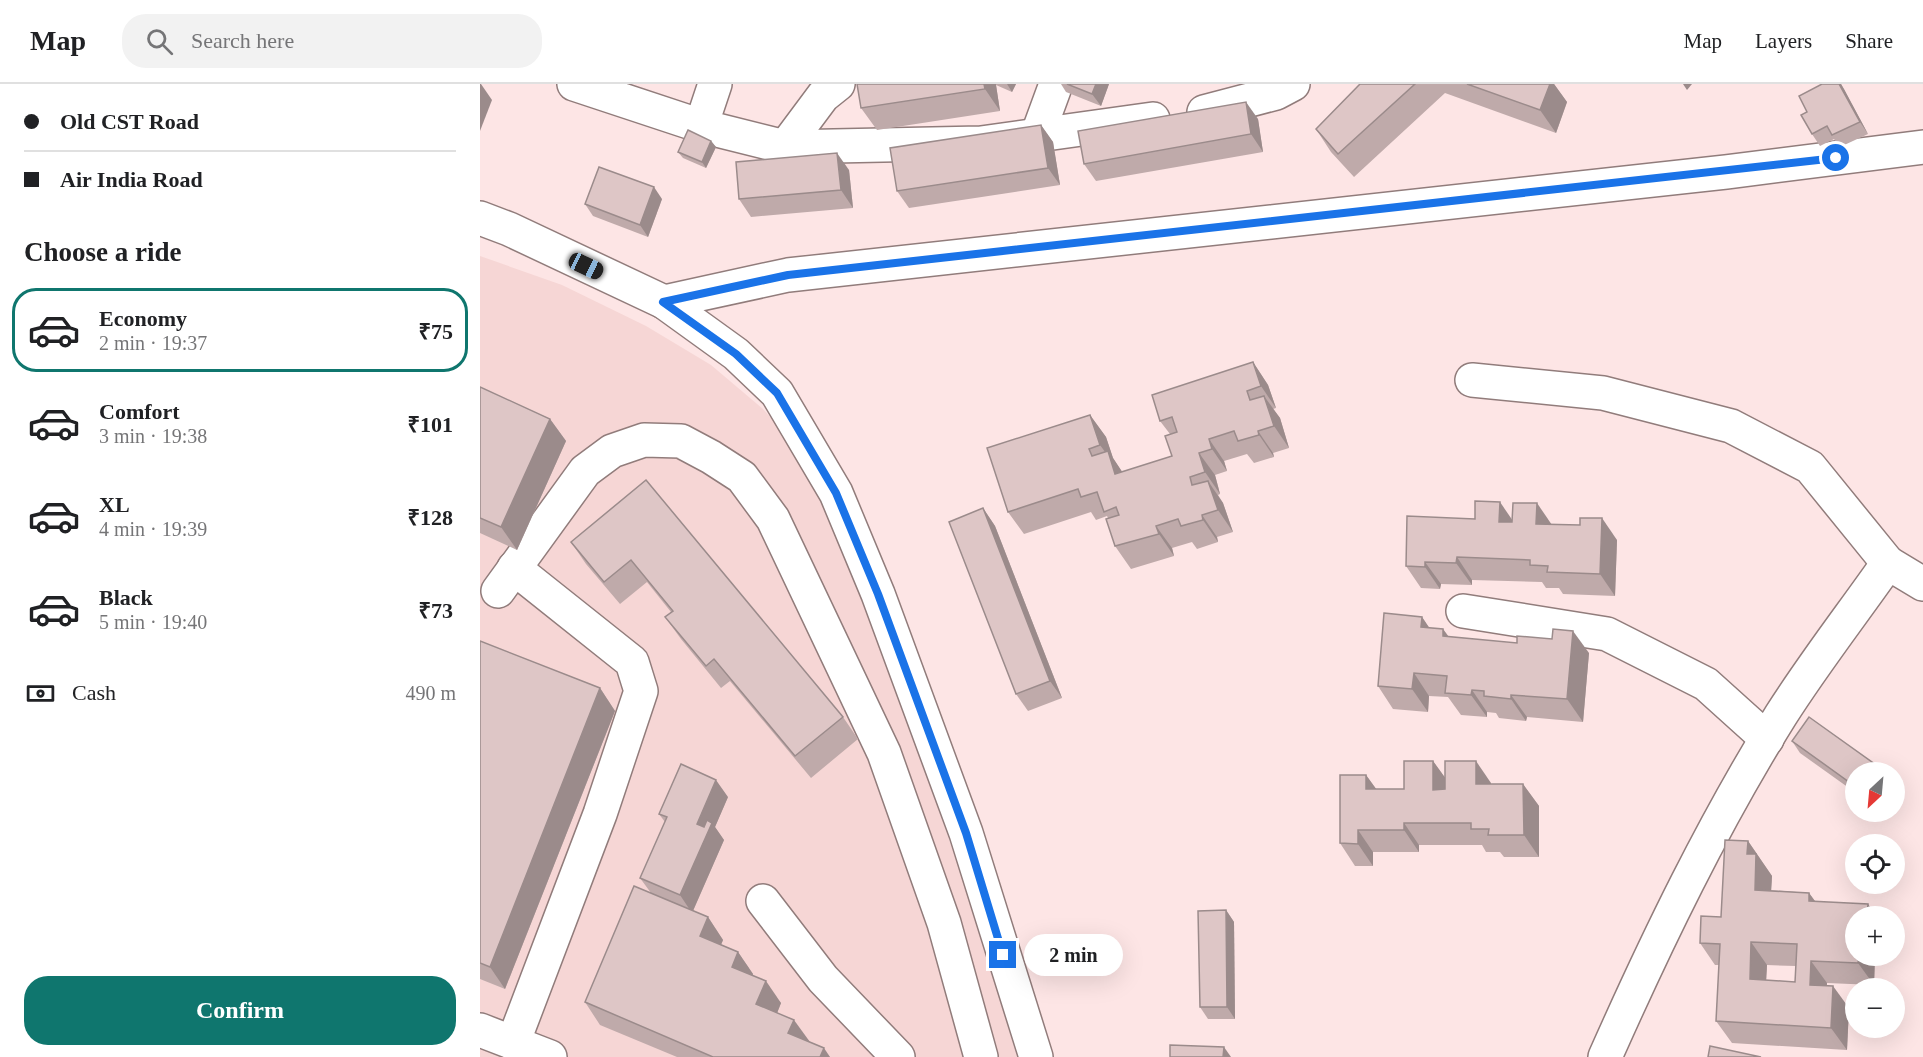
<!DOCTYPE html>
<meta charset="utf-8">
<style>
:root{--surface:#fff;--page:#f2f2f2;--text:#202124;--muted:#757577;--line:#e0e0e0;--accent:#0f766e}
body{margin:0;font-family:"Times New Roman",serif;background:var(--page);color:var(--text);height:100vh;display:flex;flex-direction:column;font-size:22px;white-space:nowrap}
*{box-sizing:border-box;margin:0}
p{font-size:20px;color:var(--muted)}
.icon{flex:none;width:33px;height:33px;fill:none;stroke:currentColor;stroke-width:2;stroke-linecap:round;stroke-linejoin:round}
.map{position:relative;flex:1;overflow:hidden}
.side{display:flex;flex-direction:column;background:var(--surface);width:480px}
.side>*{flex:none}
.top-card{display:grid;align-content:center;height:132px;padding:0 24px;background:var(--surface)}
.needle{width:39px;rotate:206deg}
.controls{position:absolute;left:1365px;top:678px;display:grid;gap:12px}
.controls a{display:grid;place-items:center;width:60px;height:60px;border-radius:50%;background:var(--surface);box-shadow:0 6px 24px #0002;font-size:30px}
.end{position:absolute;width:27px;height:27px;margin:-14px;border:8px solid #1a73e8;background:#fff;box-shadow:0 0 0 3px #fff}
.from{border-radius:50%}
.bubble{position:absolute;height:42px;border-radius:21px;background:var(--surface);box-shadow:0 6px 24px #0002;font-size:20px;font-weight:700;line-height:42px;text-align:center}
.car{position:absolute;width:18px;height:36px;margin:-18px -9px;border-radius:8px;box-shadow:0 0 4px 2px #0007;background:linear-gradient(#222 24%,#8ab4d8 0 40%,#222 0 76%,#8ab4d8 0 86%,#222 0)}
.top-card b{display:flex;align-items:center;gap:21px;height:57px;font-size:22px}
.top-card b+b{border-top:2px solid var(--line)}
.top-card i{width:15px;height:15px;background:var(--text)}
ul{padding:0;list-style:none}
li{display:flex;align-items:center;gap:18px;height:84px;margin:0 12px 9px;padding:0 12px;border:3px solid transparent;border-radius:24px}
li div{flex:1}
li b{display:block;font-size:22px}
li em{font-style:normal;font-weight:700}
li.selected{border-color:var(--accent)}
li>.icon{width:54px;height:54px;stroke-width:1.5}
h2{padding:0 24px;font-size:27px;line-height:72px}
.pay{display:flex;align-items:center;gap:15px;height:66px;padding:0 24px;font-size:22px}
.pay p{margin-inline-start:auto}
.button{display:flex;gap:12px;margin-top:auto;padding:12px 24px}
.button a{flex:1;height:69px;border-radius:24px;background:var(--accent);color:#fff;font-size:24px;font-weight:700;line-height:69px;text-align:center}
header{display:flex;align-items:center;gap:36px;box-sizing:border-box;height:84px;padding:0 30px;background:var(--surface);border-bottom:2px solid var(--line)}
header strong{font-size:28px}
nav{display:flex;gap:33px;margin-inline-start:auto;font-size:21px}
.search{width:420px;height:54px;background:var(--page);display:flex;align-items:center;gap:15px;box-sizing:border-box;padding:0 21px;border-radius:24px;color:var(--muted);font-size:22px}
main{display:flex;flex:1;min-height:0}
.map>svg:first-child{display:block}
.built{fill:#f6d6d5}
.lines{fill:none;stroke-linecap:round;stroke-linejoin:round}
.minor-casing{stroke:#917c7b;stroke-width:36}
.minor{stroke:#fff;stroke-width:33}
.wall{fill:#bfaaaa;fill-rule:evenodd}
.shaded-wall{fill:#9b8b8b}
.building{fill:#dec6c6;stroke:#9b8b8b;stroke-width:1.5;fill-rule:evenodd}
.route{stroke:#1a73e8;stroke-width:8}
</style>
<header>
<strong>Map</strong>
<div class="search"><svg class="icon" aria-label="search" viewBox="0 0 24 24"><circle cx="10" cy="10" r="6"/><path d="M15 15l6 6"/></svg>Search here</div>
<nav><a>Map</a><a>Layers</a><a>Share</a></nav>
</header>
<main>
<section class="side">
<div class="top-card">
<b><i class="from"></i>Old CST Road</b>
<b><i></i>Air India Road</b>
</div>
<h2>Choose a ride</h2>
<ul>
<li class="selected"><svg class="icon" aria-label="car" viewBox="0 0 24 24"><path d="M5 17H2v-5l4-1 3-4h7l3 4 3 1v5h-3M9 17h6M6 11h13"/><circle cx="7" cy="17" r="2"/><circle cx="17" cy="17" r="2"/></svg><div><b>Economy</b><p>2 min · 19:37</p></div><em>₹75</em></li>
<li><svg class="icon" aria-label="car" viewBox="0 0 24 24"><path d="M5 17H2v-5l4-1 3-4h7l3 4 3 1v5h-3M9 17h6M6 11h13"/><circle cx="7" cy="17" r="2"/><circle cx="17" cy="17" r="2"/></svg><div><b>Comfort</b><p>3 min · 19:38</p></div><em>₹101</em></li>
<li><svg class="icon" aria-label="car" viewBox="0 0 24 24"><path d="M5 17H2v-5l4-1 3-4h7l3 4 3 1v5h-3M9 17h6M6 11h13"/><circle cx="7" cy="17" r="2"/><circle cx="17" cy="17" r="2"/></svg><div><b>XL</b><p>4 min · 19:39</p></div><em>₹128</em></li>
<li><svg class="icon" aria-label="car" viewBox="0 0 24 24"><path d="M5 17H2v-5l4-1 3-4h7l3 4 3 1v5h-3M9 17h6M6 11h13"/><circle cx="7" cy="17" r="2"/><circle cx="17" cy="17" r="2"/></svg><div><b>Black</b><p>5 min · 19:40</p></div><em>₹73</em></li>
</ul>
<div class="pay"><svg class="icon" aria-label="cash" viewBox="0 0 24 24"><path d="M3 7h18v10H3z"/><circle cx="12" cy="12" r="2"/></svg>Cash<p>490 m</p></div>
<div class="button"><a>Confirm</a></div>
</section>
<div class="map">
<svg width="1443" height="973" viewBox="0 0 1443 973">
<rect width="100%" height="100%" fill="#fde5e5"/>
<path class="built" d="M0,172L82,201L166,242L231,281L283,325L311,356L337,401L378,493L491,819L537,973H0Z"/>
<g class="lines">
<defs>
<g id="minor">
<path d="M94,0L221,42L305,63L501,59L673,35"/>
<path d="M724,28L796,9L813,0"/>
<path d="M221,42L235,0"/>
<path d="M557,52L576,0"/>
<path d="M305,63L343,12L358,0"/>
<path d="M0,134L29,145L184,218L256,270L297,309L356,409L398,510L486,749L556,973"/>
<path d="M184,218L308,191L1246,88L1443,63"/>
<path d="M992,296L1123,309L1251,342L1330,383L1408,479"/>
<path d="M18,507L105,387L132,367L164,356L201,357L231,373L262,393L293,435L404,669L464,839L501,973"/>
<path d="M983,527L1127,550L1226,600L1287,655"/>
<path d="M283,817L343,895L418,973"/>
<path d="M0,946L70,973"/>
<path d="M33,959L120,730L161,607L152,578L34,484"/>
<path d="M1125,973C1177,856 1233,740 1301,631C1334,579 1373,529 1408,479L1443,500"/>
</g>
</defs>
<use href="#minor" class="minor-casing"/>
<use href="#minor" class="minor"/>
</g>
<g class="wall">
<path d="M377,0H536L532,8L516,1L520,27L397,46L381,24Z"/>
<path d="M581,0H629L621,22L586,8Z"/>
<path d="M880,0H1074L1087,18L1076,49L965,9L874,93L851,68L836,45Z"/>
<path d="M1342,0H1361L1388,50L1360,63L1354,55L1340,62L1332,50L1327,28Z"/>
<path d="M778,35L783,68L616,97L604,80Z"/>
<path d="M561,41L573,58L580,101L429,124L417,107Z"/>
<path d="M231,57L236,63L226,84L203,74L198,68Z"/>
<path d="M369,86L373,124L271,133L259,115Z"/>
<path d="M182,115L168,153L113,132L105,120Z"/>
<path d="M773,278L788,301L796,324L793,325L800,334L809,364L793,369L794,373L774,379L767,370L744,377L747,387L735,391L740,410L738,411L743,419L753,448L737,453L738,458L717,465L712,458L692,464L694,472L651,485L635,462L628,434L627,432L616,436L611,428L544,450L528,428L610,331L626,353L633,374L642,388L692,372L690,350L680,337Z"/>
<path d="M0,303L70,335L86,357L37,466L0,449Z"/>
<path d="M166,396L363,633L378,655L331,694L250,597L241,604L201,555L185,533L191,528L167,498L140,520L106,480L91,458Z"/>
<path d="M503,424L515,442L582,614L548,627L536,610Z"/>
<path d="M1032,436L1071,440L1137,456L1135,512L1083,510L1079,504H1066L1062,498L992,496V501L961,500L960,505L941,504L926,482Z"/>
<path d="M942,533L949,544L963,545L969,553L1109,569L1103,638L1047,633L1046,637L1019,634L1016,629L1007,628V633L981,631L968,613L949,612L948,628L913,625L898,602Z"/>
<path d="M0,557L120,604L135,627L25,905L0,895Z"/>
<path d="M1312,657L1376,688V709L1320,669Z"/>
<path d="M953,677L965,694L1011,699V700H1043L1059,722V773H1024L1020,768H1006L1002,761H939V768H893V782H875L860,759L886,691L896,705H924Z"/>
<path d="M248,713L235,743L244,756L213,827L228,833L243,856L241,861L258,868L273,890V892L301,919L297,929L329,958L350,973H197L120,941L105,918L171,809L160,794L185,738L179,730Z"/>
<path d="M1268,757L1292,792L1291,806L1329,809L1335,817L1376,832V872H1395L1394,901L1347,899V902L1369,924L1367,966L1252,959L1236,937L1239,881H1235L1220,859L1241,833ZM1287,881L1316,882L1315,898L1286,896Z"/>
<path d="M746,826L754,838L755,935H728L720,923Z"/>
</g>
<g class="shaded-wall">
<path d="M0,0H1L12,16L0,47Z"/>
<path d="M504,0H516V1L520,27L505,5Z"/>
<path d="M527,0H536L532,8Z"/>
<path d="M616,0H629L621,22L612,10Z"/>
<path d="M1070,0H1074L1087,18L1076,49L1060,26Z"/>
<path d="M1203,0H1212L1207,6Z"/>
<path d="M1359,0H1361L1364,5L1388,50L1380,38Z"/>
<path d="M766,18L778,35L783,68L771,50Z"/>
<path d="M561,41L573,58L580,101L568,84Z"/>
<path d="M231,57L236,63L226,84L222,78Z"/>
<path d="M357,69L369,86L373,124L361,106Z"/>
<path d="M174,103L182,115L168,153L160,141Z"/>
<path d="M773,278L788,301L796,324L781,302Z"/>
<path d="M784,312L800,334L809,364L794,342Z"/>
<path d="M610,331L626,353L633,374L643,389L635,390L631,376L620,361Z"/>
<path d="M70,335L86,357L37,466L21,443Z"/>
<path d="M778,347L793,369L794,373L779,351Z"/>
<path d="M729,355L744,377L747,387L732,365Z"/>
<path d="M719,369L735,391L740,410L725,388Z"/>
<path d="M728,397L743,419L753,448L738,426Z"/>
<path d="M1020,418L1035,440L1019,438Z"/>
<path d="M1057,419L1072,441L1056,440Z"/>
<path d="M503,424L515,442L582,614L570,597Z"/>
<path d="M722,431L737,453L738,458L723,436Z"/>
<path d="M1122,434L1137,456L1135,512L1120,490Z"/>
<path d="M676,442L692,464L694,472L679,450Z"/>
<path d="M977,473L992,496V501L976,479Z"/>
<path d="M945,478L961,500L960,505L945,483Z"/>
<path d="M942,533L957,555L941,543Z"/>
<path d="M963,545L979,568L963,552Z"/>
<path d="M1093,547L1109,569L1103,638L1087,615Z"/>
<path d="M934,589L949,612L948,628L932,605Z"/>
<path d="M120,604L135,627L25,905L10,883Z"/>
<path d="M992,606L1007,628V633L991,611Z"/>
<path d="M1031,611L1047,633L1046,637L1031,615Z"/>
<path d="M953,677L969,699V728L953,706Z"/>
<path d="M996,677L1011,699V723L996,700Z"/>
<path d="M886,691L902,713L886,705Z"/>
<path d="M236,696L248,713L235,743L244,756L212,829L200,811L217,740Z"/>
<path d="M1043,700L1059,722V773L1044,751Z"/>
<path d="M924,739L939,761V768L924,746Z"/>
<path d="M878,746L893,768V782L878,760Z"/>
<path d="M1268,757L1292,792L1290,828L1275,806L1267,770Z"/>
<path d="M1329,809L1345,831L1329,817Z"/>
<path d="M1388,820L1396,832H1387Z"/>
<path d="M746,826L754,838L755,935L747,923Z"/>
<path d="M228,833L243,856L235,874L220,852Z"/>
<path d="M1271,858L1287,881L1285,918L1270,895Z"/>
<path d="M258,868L273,890L267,905L252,883Z"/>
<path d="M1379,872H1395L1394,901L1378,879Z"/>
<path d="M1331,877L1347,899L1345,923L1330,901Z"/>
<path d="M286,897L301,919L292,942L276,920Z"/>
<path d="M1353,902L1369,924L1367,966L1351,944Z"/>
<path d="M314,936L330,958L308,949Z"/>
<path d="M744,963L751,973H743Z"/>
<path d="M344,964L350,973H340Z"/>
</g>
<g class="building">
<path d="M377,0H504L505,5L381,24Z"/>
<path d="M587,0H616L612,10Z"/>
<path d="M880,0H935L858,70L836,45Z"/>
<path d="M987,0H1070L1060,26Z"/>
<path d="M1342,0H1359L1380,38L1352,51L1347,42L1332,50L1321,31L1327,28L1319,12Z"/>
<path d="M766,18L771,50L604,80L598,47Z"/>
<path d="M561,41L568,84L417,107L410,64Z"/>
<path d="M208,46L231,57L222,78L198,68Z"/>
<path d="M357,69L361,106L259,115L256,78Z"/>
<path d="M119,83L174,103L160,141L105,120Z"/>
<path d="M773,278L781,302L767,307L770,316L784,312L794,342L778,347L779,351L758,357L754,347L729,355L732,365L719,369L725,388L710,393L712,401L728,397L738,426L722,431L723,436L701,442L698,435L676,442L679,450L635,462L626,435L639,431L636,423L624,428L617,408L601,413L598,405L528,428L507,364L610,331L620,361L609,365L612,372L628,367L635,390L692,372L685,352L697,348L692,333L680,337L672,311Z"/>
<path d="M0,303L70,335L21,443L0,434Z"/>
<path d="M166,396L363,633L315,672L234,575L226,582L185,533L193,527L151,476L124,498L91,458Z"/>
<path d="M995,417L1020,418L1019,438H1032L1033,419H1057L1056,440L1100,441V434H1122L1120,490L1067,488L1068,482L1050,481V476L977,473L976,479L945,478V483L926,482L927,432L995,435Z"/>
<path d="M503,424L570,597L536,610L469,438Z"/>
<path d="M904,529L942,533L941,543L963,545V552L1037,559V552L1072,555L1073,545L1093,547L1087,615L1031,611V615L1004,612V607L992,606L991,611L965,609L967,592L934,589L932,605L898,602Z"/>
<path d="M0,557L120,604L10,883L0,879Z"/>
<path d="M1329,633L1406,688H1376V703L1312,657Z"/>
<path d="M924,677H953V706L965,705V677H996V700H1043L1044,751H1008L1009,745H991V739H924V746H878V760L860,759V691H886V705H924Z"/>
<path d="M201,680L236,696L217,740L224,743L227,736L232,739L200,811L160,794L187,733L179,730Z"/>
<path d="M1245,756L1268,757L1267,770H1276L1275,806L1329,809V817L1388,820L1387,832H1376V872H1379L1378,879L1331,877L1330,901L1353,902L1351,944L1236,937L1240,860L1220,859L1221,832L1241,833ZM1271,858L1317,860L1315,898L1270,895Z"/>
<path d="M154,802L228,833L220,852L258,868L252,883L286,897L276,920L314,936L308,949L344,964L340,973H233L105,918Z"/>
<path d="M746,826L747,923H720L718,827Z"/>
<path d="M690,961L744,963L743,973H690Z"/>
<path d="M1230,962L1281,973H1228Z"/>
</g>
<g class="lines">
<path class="route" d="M523,871L486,749L398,510L356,409L297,309L256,270L183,218L308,191L1356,74"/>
</g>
</svg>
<div class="controls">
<a><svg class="needle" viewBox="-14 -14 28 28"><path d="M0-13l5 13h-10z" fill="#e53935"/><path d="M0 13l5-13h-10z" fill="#757577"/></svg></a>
<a><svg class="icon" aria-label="locate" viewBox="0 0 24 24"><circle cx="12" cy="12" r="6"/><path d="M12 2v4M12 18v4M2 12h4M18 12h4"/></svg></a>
<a>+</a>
<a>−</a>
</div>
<i class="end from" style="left:1356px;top:74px"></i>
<i class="end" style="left:523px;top:871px"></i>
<div class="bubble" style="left:544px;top:850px;width:99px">2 min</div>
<i class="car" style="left:106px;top:182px;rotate:115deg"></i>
</div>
</main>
